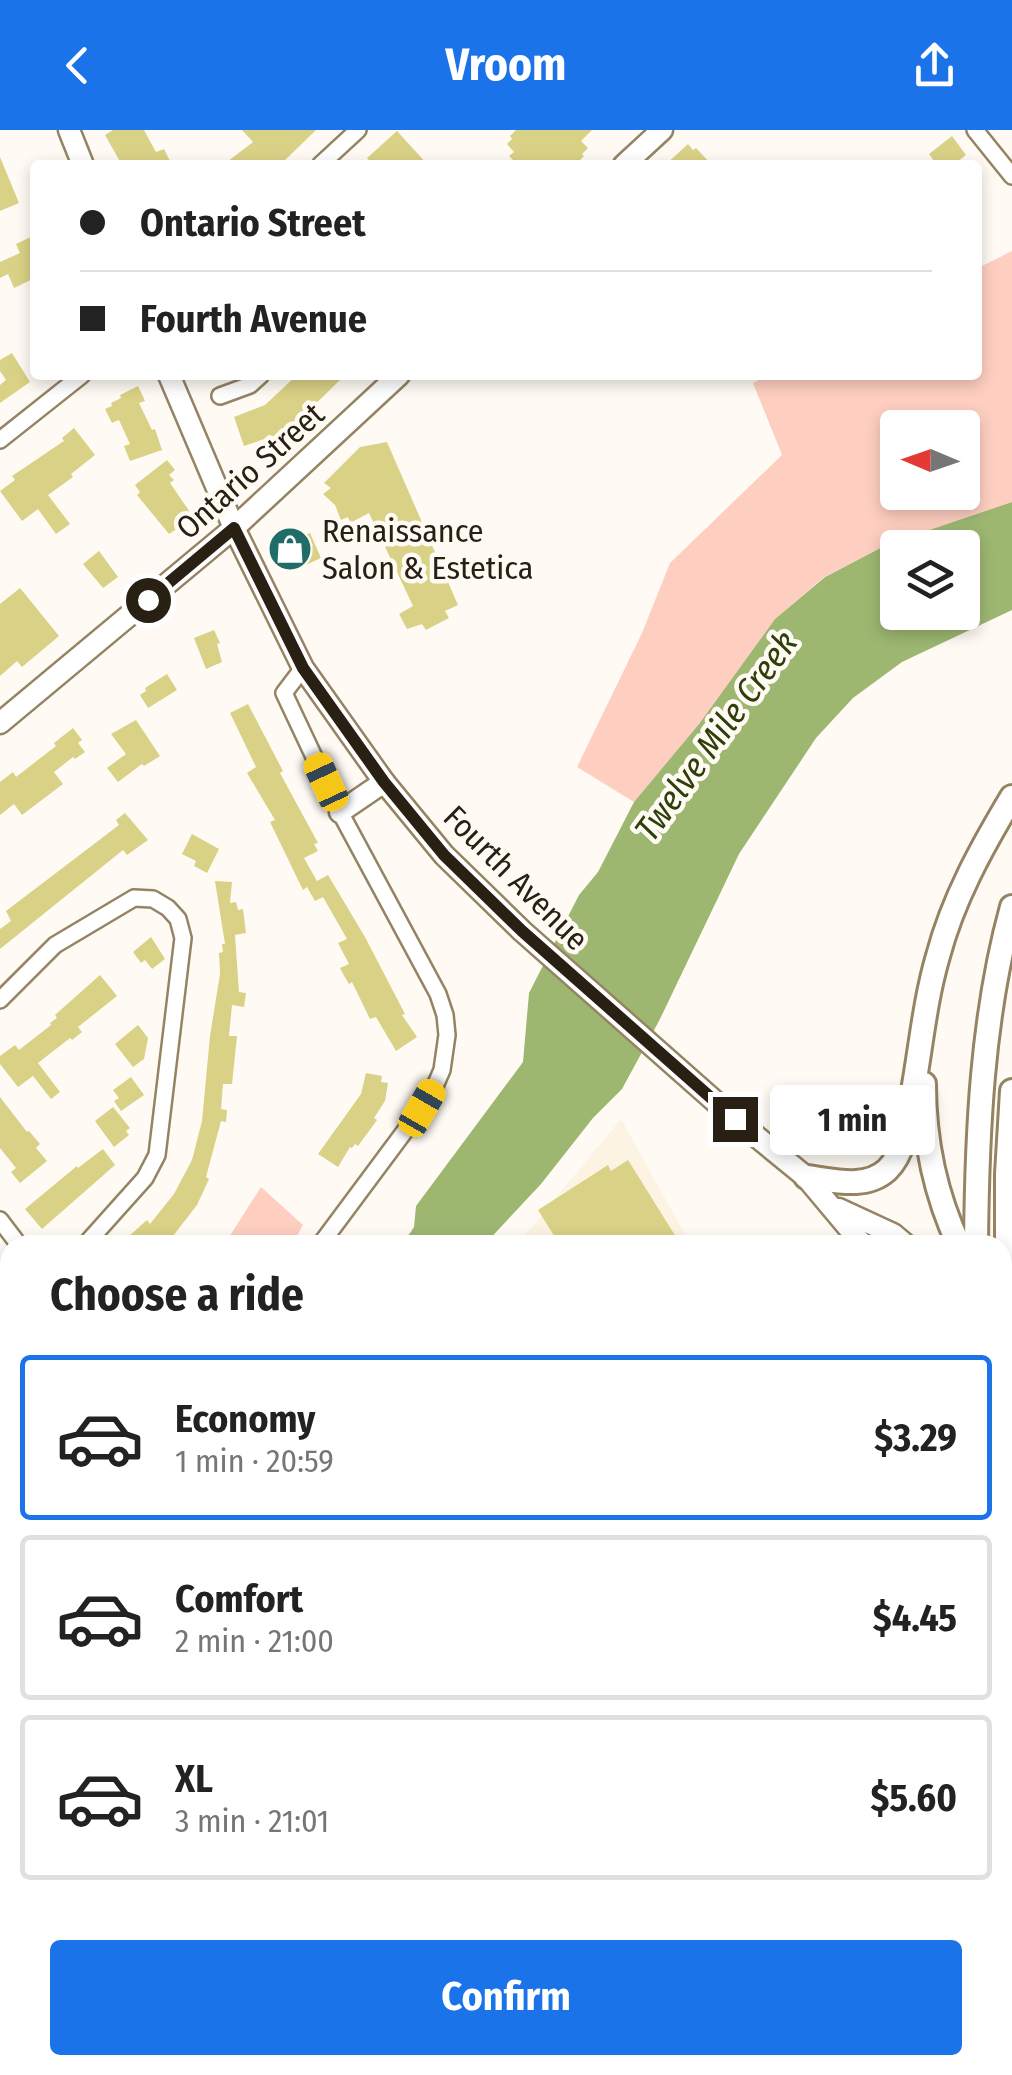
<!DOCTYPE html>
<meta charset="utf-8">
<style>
:root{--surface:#fff;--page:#f6f6f6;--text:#222;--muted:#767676;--line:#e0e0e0;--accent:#1a73e8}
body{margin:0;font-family:"Fira Sans Condensed",sans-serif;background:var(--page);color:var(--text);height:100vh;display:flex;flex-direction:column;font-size:38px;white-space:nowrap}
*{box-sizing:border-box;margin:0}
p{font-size:32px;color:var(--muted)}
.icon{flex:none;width:55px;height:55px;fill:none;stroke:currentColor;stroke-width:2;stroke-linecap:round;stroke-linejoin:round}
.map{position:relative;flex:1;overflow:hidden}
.panel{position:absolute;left:0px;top:1105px;width:1012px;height:840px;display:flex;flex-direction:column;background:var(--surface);border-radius:30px 30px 0 0;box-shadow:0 5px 15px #0003}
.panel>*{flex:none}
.top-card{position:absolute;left:30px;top:30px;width:952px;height:220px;border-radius:10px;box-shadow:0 5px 15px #0003;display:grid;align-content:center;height:220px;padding:0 50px;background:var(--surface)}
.needle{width:65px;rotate:272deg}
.tools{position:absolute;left:880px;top:280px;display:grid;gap:20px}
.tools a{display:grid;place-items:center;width:100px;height:100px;border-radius:10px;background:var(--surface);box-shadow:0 5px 15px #0003;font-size:50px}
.end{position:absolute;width:45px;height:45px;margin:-22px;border:12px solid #272013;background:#fff;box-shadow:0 0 0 5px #fff}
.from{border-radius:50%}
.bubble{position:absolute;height:70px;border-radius:10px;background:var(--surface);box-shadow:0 5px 15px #0003;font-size:32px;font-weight:700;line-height:70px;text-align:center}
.car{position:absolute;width:30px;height:60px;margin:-30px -15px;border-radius:12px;box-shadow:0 0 8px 2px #0007;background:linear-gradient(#f5c518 24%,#345 0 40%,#f5c518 0 76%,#345 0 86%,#f5c518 0)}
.top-card b{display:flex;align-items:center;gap:35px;height:95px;font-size:38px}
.top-card b+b{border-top:2px solid var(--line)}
.top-card i{width:25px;height:25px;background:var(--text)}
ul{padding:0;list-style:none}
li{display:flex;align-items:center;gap:30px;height:165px;margin:0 20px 15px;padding:0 30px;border:5px solid var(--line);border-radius:10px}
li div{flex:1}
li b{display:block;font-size:38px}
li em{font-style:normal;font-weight:700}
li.current{border-color:var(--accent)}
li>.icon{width:90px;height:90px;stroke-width:1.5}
h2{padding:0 50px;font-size:45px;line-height:120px}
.cta{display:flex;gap:20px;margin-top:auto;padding:20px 50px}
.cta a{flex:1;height:115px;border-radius:10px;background:var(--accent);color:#fff;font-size:40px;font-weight:700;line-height:115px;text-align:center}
header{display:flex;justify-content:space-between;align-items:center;height:130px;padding:0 50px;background:var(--accent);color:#fff;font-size:45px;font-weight:700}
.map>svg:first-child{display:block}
.built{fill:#fcf3e3}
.green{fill:#fecfc0;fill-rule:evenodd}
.water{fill:#9db771;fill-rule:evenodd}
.building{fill:#d9d185}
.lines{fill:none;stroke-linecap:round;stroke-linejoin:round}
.minor-casing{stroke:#958464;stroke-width:20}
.major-casing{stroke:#958464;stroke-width:25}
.highway-casing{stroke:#958464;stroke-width:28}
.minor{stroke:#fff;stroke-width:15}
.major{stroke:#fff;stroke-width:20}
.highway{stroke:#fff;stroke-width:22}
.highway-bridge-casing{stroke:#958464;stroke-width:28;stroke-linecap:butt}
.highway-bridge{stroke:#fff;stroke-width:22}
.route{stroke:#272013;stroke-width:12}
.labels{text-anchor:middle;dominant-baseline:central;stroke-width:9;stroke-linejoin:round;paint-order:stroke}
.street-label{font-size:32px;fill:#272013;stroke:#fffbf4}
.poi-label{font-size:32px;fill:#272013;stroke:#fffbf4;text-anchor:start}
.water-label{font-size:35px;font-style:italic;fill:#2f3f0a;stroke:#fffbf4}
</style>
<header><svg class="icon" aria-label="back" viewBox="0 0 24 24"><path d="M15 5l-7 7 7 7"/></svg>Vroom<svg class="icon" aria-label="share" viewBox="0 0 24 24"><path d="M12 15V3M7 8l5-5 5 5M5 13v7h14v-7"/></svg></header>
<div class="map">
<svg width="1012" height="1945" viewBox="0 0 1012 1945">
<rect width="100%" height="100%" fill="#fffbf4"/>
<path class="built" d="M621,989L691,1115H517Z"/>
<g class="green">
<path d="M1012,121V372L888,414L824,447L775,489L699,594L634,672L577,637L642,503L670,433L782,325L753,253L768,245H978V138ZM898,298H962V362H898Z"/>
<path d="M261,1057L303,1095L292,1115H224Z"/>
<path d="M10,1313V1524L0,1531V1316Z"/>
</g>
<g class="water">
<path d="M1012,372V480L902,532L853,568L816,608L739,724L660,889L622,959L593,988L541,1054L484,1115H402L414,1097L416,1076L523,932L529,863L579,765L598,742L634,672L699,594L775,489L825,447L888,414ZM898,418H962V482H898Z"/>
<path d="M10,1524V1713L0,1723V1531Z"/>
</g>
<g class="building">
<path d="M113,0H144L156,22L164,19L172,35H122L105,5Z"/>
<path d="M242,0H316L280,35H223L253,12Z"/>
<path d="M516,0H592L581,11L588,18L582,24L584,26L575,35H518L509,26L514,22L507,14L512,9L510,6Z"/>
<path d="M397,1L428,35H373L367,28Z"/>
<path d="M952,6L966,25L953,35H937L929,24Z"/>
<path d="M688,14L693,20L696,18L712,35H665Z"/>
<path d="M0,27L19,73L0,81Z"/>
<path d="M35,105V148L14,158L8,144L0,148V132L20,123L16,114Z"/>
<path d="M12,223L30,252L0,273V255L6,250L0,241V230Z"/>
<path d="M297,245H345L288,301L244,316L234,287L265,275Z"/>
<path d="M138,256L145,271L139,273L152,300L155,299L162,320L130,331L124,316L130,314L119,290L112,293L105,279L112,276L111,273L121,268L120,265Z"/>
<path d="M74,298L95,325L71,344L73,347L48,365L70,394L56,404L38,379L22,391L0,361L15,350L12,346L64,311L62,308Z"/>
<path d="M387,312L458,475L445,481L449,488L426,500L422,494L407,499L399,484L413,476L369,383L350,393L348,387L341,390L335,375L323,364L331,358L324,353L360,317Z"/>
<path d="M167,330L175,340L169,345L174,350L170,353L194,388L169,404L137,365L140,362L135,355Z"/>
<path d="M301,401L303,406L310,403L321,428L297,439L293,430L285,434L275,413Z"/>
<path d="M99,421L118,447L103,458L83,434Z"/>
<path d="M20,458L59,506L22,537L17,531L0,546V474Z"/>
<path d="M214,500L220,513L217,514L222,532L206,539L194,508Z"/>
<path d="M167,544L177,560L148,578L140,565L146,561L145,558Z"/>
<path d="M248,574L283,641L280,643L318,713L314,714L318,721L304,728L317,751L328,745L365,807L405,884L402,885L417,907L396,921L376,887L370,889L352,852L349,854L343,844L340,838L349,834L338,813L347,809L323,767L315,771L307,757L303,760L270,692L275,690L247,643L256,637L230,583Z"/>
<path d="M136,590L160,626L144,636L142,634L118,652L107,638L126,624L111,604Z"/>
<path d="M73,598L82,610L78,613L85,622L75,629L73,627L54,642L63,654L22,685L14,674L0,685V652L13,642L16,647L56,616L54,613Z"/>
<path d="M125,683L148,710L127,725L123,720L0,819V799L11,791L6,781L119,695L116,690Z"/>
<path d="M192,704L219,719L207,743L194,736L196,731L182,724Z"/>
<path d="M215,751L232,752L230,773L236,772L238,780L243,779L246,803L235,805L239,862L246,863L244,877L232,875L229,906H237L232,954H223L221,979L227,980L226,992L221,991L206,1047L209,1049L197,1075L166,1115H119L147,1090L150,1094L174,1064L192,1030L202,991L210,906L220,844L219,823L223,822L222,814H225Z"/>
<path d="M151,807L165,829L152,839L145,830L141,833L133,822Z"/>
<path d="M100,845L117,866L78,897L82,902L72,910L70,908L38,933L60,962L51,969L33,946L18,957L0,934V926L15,915L19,920L51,895L50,893L57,888L55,885Z"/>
<path d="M138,895L148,908L144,929L133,937L115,914Z"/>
<path d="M366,943L382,946L381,952L388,953L385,971L374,988L377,990L358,1016L355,1014L352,1018L350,1017L338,1037L318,1024L361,964Z"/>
<path d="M131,947L144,965L121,981L114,971L119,968L113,960Z"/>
<path d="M0,967L27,1002L29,1001L40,1014L36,1018L47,1031L20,1053L11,1042L16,1038L0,1018Z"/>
<path d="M113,977L130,998L126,1001L129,1005L114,1017L95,991Z"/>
<path d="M103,1019L115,1035L42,1099L25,1079L77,1036L78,1038Z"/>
<path d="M628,1030L681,1115H560L538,1080L608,1035L611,1041Z"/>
</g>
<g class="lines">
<defs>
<g id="minor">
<path d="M975,0L1012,46"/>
<path d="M320,35L358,0"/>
<path d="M220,266L250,255L261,245"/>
<path d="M0,310L82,245"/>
<path d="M303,538L284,563L340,682L438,864L445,885L447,905L442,940L435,956L422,978L320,1115"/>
<path d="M0,870L55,815L134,768L153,769L168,778L178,789L183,808L157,1025L145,1048L85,1115"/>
<path d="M0,1090L19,1115"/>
<path d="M0,1259L10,1251"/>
<path d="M0,1772L10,1758"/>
<path d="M561,1935L573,1937"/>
<path d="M771,1935L772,1945"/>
</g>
<g id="major">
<path d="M69,0L83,35"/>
<path d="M624,35L662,0"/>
<path d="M169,245L234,398L303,538L384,652L444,725L522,801L735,989L806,1047L863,1115"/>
<path d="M0,593L234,398L399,245"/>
<path d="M340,682L384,652"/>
<path d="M839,1079L893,1104L906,1115"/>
</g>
<g id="highway">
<path d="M924,954C924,1010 935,1064 959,1115"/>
<path d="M806,1047C833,1050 865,1060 887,1040C906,1022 909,986 913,961C921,916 925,870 938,826C953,769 982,717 1012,667"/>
<path d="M976,1115C977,1002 982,886 1012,777"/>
<path d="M1007,1207V1044L1012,961"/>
<path d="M1008,1249L1012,1643"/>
<path d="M969,1935L970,1945"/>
</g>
</defs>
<use href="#minor" class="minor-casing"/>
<use href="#major" class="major-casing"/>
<use href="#highway" class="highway-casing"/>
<use href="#minor" class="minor"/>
<use href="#major" class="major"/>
<use href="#highway" class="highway"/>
<defs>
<g id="highway-bridge">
<path d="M1002,1190L1012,1187"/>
<path d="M1002,1208L1011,1228"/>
<path d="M1002,1250L1012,1268"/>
</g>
</defs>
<use href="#highway-bridge" class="highway-bridge-casing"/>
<use href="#highway-bridge" class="highway-bridge"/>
</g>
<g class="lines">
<path class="route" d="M148,470L234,398L303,538L384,652L444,725L522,801L735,989"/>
</g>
<defs>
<symbol id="shop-disc" viewBox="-11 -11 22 22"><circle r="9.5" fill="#206c68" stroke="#fffbf4"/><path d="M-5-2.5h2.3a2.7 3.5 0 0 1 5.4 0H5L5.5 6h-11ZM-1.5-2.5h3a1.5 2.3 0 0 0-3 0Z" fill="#fff"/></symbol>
</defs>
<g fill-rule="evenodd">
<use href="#shop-disc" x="265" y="394" width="50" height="50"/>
</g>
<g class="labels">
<g class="street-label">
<text transform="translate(250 341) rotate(-42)">Ontario Street</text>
<text transform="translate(516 748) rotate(45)">Fourth Avenue</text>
</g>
<g class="poi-label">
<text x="322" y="401">Renaissance<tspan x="322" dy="37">Salon &amp; Estetica</tspan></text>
</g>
<g class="water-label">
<text transform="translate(716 606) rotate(-54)">Twelve Mile Creek</text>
</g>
</g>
</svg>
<div class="tools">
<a><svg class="needle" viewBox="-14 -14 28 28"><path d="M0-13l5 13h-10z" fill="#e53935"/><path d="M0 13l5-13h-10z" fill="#767676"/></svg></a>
<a><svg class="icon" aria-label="layers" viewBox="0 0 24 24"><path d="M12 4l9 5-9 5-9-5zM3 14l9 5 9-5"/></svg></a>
</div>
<i class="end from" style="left:148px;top:470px"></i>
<i class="end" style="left:735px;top:989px"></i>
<div class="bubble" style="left:770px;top:955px;width:165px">1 min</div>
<i class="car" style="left:326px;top:652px;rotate:335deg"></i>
<i class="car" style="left:422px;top:978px;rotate:30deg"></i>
<div class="top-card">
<b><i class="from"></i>Ontario Street</b>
<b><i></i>Fourth Avenue</b>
</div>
<section class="panel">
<h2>Choose a ride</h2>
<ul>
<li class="current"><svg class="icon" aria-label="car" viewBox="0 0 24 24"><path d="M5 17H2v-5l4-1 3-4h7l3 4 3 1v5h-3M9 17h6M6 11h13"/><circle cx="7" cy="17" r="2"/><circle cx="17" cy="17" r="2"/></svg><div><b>Economy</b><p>1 min · 20:59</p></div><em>$3.29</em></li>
<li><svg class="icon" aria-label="car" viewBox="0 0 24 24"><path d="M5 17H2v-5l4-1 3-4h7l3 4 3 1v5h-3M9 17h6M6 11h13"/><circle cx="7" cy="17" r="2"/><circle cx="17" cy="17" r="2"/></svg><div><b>Comfort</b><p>2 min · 21:00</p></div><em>$4.45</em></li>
<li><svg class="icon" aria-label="car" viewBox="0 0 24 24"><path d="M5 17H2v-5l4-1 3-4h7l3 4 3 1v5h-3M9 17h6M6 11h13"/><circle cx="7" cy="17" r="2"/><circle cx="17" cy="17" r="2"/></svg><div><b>XL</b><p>3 min · 21:01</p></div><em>$5.60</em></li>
</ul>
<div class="cta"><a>Confirm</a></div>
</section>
</div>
